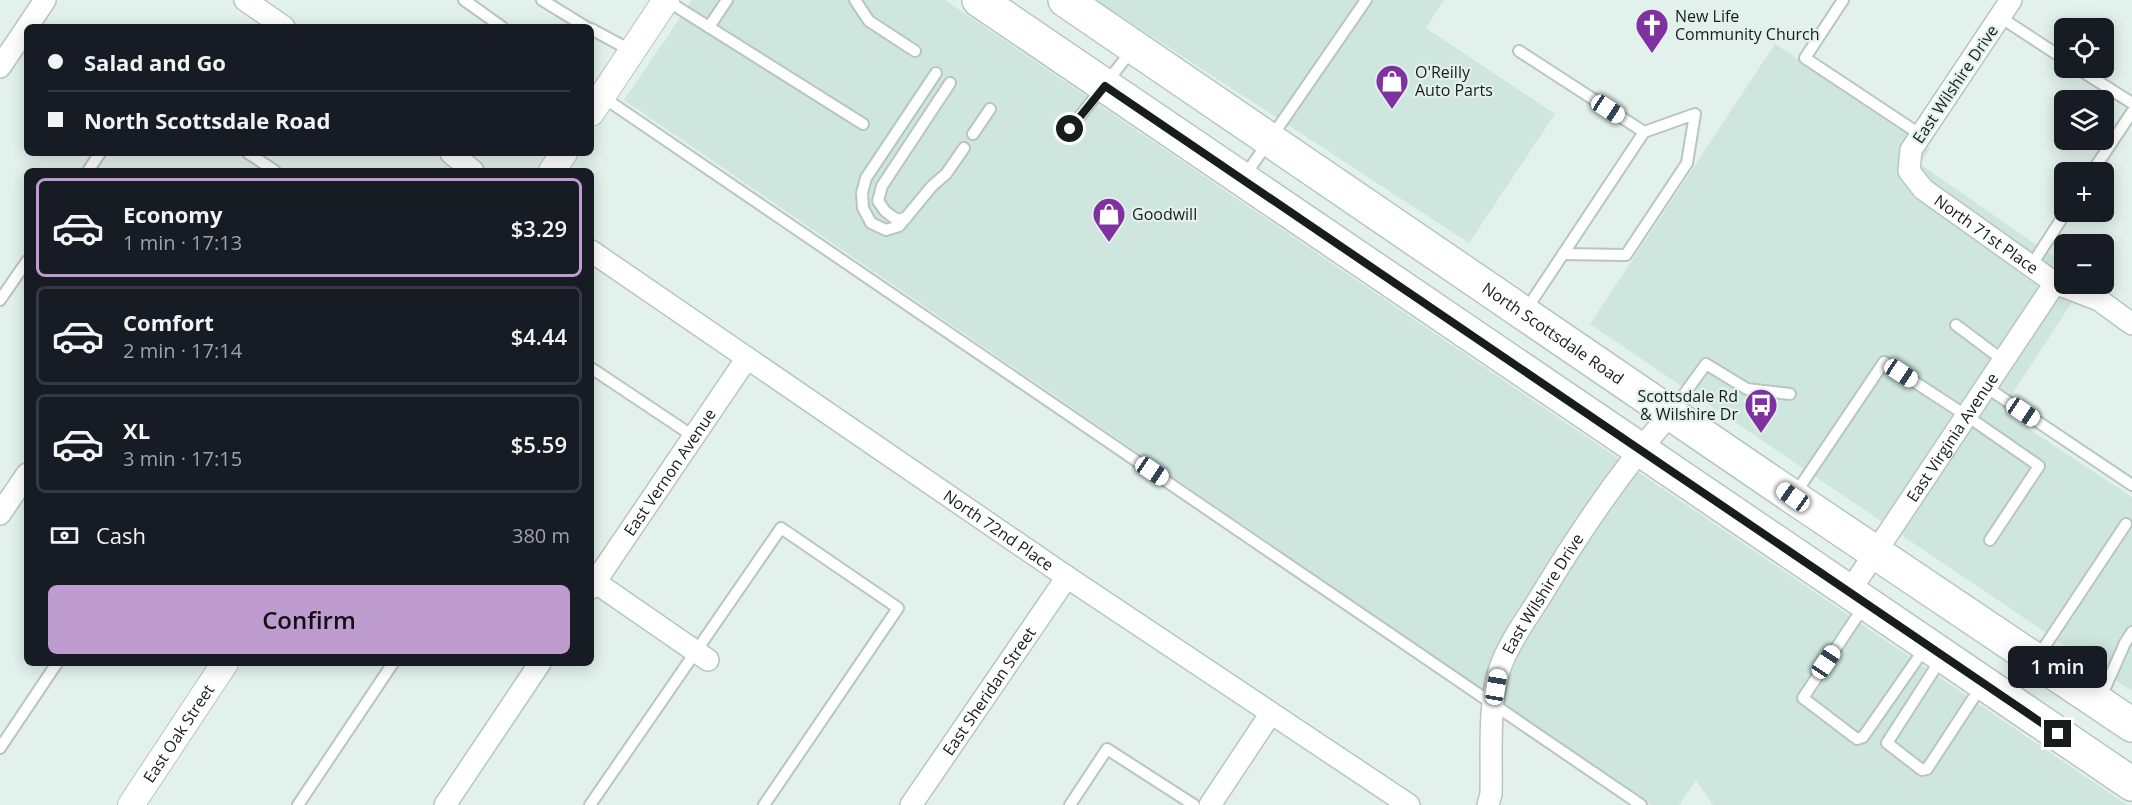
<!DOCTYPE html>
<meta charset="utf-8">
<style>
:root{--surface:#171b24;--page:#242831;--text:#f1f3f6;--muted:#9ea1a6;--line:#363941;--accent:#be9cd0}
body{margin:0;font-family:"Open Sans",sans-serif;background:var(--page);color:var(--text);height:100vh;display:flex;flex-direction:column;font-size:22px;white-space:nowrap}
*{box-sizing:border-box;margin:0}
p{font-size:20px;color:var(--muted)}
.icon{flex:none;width:33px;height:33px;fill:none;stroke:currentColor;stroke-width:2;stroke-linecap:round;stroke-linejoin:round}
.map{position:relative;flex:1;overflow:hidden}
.sheet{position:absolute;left:24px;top:168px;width:570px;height:498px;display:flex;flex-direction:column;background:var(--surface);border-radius:9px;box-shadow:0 3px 15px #0003}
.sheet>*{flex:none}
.hud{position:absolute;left:24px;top:24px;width:570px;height:132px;border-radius:9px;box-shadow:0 3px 15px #0003;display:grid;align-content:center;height:132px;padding:0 24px;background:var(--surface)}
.controls{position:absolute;left:2054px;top:18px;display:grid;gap:12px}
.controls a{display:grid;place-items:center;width:60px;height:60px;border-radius:9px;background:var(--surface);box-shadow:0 3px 15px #0003;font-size:30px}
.end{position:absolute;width:27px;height:27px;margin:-14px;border:8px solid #171d1b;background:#fff;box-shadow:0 0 0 3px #fff}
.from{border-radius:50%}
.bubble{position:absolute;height:42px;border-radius:9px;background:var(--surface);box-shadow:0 3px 15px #0003;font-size:20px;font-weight:600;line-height:42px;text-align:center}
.car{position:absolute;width:18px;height:36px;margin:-18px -9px;border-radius:8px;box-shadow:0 0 4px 2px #0007;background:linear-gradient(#fff 24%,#345 0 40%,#fff 0 76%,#345 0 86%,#fff 0)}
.hud b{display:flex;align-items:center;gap:21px;height:57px;font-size:22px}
.hud b+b{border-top:2px solid var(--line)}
.hud i{width:15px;height:15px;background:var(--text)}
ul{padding:10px 0 0;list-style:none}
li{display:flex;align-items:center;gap:18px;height:99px;margin:0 12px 9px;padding:0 12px;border:3px solid var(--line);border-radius:9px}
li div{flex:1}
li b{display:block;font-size:22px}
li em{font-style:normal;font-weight:600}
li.active{border-color:var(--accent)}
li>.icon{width:54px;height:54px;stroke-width:1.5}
.pay{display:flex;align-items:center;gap:15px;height:66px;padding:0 24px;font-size:22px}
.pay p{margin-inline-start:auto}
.cta{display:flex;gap:12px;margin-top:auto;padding:12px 24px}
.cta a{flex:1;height:69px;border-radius:9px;background:var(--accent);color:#111;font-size:24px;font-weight:600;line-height:69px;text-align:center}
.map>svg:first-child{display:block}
.built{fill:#cee6de}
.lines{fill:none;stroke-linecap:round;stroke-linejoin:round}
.service-casing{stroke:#b7c6c1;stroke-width:14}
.minor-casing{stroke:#b7c6c1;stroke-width:24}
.tertiary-casing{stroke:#b7c6c1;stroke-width:28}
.primary-casing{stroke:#b7c6c1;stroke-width:36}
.service{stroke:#fff;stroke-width:10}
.minor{stroke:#fff;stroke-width:21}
.tertiary{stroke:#fff;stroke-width:26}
.primary{stroke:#fff;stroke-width:33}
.route{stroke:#171d1b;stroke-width:8}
.labels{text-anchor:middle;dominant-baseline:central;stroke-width:4.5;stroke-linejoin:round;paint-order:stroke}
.poi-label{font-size:16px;fill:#171d1b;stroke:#e2f1ec;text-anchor:start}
.street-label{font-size:16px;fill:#171d1b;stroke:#e2f1ec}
</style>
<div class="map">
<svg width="2132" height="805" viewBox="0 0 2132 805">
<rect width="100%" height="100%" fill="#e2f1ec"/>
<g class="built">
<path d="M692,0H945L2127,805H1713L1696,780L1679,805H1651L624,100Z"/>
<path d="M1096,0H1444L1426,28L1555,114L1469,243Z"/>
<path d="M1775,44L1930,148L1920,164L2064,264V284H2084L2001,411L2132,497V691L1590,324Z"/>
</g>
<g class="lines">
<defs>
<g id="service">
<path d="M464,0L502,27"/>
<path d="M542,0L586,27"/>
<path d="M666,0L863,124"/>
<path d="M855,0L869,21L915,51"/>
<path d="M1843,0L1805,58L1921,135"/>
<path d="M2000,17L2064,59"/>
<path d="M709,27L727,0"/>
<path d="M591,29L632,51"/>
<path d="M1519,51L1644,132L1526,310"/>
<path d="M2077,68L2132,103"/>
<path d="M936,73L866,178L862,193L863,208L871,223L886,230L899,226L932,186L946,174L964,148"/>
<path d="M591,89L1641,805"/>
<path d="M1070,129L1132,50"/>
<path d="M973,134L990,109"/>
<path d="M248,153L275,171"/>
<path d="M88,171L100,153"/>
<path d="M2092,172L2132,112"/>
<path d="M1244,177L1366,0"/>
<path d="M906,218L897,220L885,211L878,201L882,186L950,83"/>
<path d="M1563,254L1626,255L1687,163L1695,114L1644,132"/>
<path d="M2031,266L2066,212"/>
<path d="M0,300L27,261"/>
<path d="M1956,325L2004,361"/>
<path d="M591,368L693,436"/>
<path d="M1986,387L2132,485"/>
<path d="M1672,411L1706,364L1747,389L1790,394"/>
<path d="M1795,494L1884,362L1967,416L2039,466L1990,540"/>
<path d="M1864,606L1803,698L1857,739L1863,737L1925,648"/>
<path d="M2037,658L2126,524"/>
<path d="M1941,659L1887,743L1922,770L1927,769L1982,685"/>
<path d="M2100,699L2125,643L2132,632"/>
<path d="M0,748L57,663"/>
<path d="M298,805L393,663"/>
<path d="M590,805L781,528L898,608L764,805"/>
<path d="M1070,805L1107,749L1194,805"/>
</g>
<g id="minor">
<path d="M245,0L284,27"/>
<path id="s1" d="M2011,0L1911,150L1909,171L1923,189L2055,283L2099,300L2132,324"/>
<path d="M27,27L45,0"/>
<path d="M0,67L27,27"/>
<path d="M451,153L473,171"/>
<path id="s2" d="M591,251L1067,577L1409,805"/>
<path d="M0,514L27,474"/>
<path d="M595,582L708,660"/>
<path id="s3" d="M591,588L747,358"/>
<path id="s4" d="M1849,592L2055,283"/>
<path d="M445,805L540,663"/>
<path id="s5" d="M911,805L1067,577"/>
<path d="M1210,805L1271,713"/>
<path id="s6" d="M1488,805L1491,794C1492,755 1488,708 1499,671C1506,648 1526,619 1539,599C1578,534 1621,470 1671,413"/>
</g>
<g id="tertiary">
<path d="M591,113L666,0"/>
<path d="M552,171L564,153"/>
<path id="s7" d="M131,805L225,663"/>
</g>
<g id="primary">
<path d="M979,0L2132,784"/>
<path id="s8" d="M1065,0L1793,497L2132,725"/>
</g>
</defs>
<use href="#service" class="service-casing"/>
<use href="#minor" class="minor-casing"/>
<use href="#tertiary" class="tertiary-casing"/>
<use href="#primary" class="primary-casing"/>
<use href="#service" class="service"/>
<use href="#minor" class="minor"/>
<use href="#tertiary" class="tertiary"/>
<use href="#primary" class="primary"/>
</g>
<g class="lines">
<path class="route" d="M1070,129L1105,86L2058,734"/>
</g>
<defs>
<symbol id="church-pin" viewBox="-11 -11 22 30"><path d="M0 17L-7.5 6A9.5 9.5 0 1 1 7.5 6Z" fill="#7f31a1" stroke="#e2f1ec"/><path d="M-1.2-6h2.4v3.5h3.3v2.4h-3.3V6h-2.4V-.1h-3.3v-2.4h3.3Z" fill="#fff"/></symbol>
<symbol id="shop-pin" viewBox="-11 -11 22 30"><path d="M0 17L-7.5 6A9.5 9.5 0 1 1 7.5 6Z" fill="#7f31a1" stroke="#e2f1ec"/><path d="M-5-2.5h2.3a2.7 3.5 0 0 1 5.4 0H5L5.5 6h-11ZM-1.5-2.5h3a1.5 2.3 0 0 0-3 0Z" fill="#fff"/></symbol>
<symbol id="bus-pin" viewBox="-11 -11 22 30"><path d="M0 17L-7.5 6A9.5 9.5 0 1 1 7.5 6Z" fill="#7f31a1" stroke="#e2f1ec"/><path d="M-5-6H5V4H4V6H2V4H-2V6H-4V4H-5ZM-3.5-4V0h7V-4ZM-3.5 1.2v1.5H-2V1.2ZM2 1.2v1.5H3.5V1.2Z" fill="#fff"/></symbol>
</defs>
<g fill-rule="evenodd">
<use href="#church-pin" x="1633" y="6" width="38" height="52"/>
<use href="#shop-pin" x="1373" y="62" width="38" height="52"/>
<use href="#shop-pin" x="1090" y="195" width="38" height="52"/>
<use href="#bus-pin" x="1742" y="386" width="38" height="52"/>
</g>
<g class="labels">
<g class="poi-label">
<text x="1675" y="16">New Life<tspan x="1675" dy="18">Community Church</tspan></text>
<text x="1415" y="72">O'Reilly<tspan x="1415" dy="18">Auto Parts</tspan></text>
<text x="1132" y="214">Goodwill</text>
<text x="1738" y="396" text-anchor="end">Scottsdale Rd<tspan x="1738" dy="18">&amp; Wilshire Dr</tspan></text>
</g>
<g class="street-label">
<text transform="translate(1955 84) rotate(-56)">East Wilshire Drive</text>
<text stroke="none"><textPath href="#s1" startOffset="302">North 71st Place</textPath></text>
<text stroke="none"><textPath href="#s8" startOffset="591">North Scottsdale Road</textPath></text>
<text stroke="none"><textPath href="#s4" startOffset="186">East Virginia Avenue</textPath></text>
<text stroke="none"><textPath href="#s3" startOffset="140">East Vernon Avenue</textPath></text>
<text stroke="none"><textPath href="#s2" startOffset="494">North 72nd Place</textPath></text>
<text stroke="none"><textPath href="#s6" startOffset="224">East Wilshire Drive</textPath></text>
<text stroke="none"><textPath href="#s5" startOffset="138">East Sheridan Street</textPath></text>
<text stroke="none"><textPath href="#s7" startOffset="86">East Oak Street</textPath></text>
</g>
</g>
</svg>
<div class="controls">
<a><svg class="icon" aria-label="locate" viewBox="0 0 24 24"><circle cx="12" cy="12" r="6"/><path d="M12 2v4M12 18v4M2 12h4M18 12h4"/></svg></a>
<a><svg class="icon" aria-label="layers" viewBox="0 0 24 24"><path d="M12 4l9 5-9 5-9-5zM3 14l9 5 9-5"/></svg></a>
<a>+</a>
<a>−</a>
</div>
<i class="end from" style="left:1070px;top:129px"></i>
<i class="end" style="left:2058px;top:734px"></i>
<div class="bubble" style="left:2008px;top:646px;width:99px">1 min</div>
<i class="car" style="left:1608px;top:109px;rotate:123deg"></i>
<i class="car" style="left:1901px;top:373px;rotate:123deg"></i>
<i class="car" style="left:2023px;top:412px;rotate:124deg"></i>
<i class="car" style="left:1152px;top:471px;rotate:124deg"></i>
<i class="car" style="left:1793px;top:497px;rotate:305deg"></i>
<i class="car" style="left:1826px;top:662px;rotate:34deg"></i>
<i class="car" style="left:1496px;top:687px;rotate:10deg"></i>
<div class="hud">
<b><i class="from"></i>Salad and Go</b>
<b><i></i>North Scottsdale Road</b>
</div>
<section class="sheet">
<ul>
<li class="active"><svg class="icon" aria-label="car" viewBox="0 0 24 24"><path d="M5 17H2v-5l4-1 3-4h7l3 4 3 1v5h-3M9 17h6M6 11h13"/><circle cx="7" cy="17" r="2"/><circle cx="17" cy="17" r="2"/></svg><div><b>Economy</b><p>1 min · 17:13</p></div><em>$3.29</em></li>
<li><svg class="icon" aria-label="car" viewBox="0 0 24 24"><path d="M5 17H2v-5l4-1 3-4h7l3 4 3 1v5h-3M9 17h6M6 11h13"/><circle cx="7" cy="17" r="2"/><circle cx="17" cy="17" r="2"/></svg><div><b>Comfort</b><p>2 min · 17:14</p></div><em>$4.44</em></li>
<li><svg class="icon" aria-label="car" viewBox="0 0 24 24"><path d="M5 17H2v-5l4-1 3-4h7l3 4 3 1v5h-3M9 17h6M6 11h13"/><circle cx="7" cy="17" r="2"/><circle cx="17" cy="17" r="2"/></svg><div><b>XL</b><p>3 min · 17:15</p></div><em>$5.59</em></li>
</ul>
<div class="pay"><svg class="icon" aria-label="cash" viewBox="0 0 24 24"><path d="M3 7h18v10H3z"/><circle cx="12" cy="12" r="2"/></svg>Cash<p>380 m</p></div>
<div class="cta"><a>Confirm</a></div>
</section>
</div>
